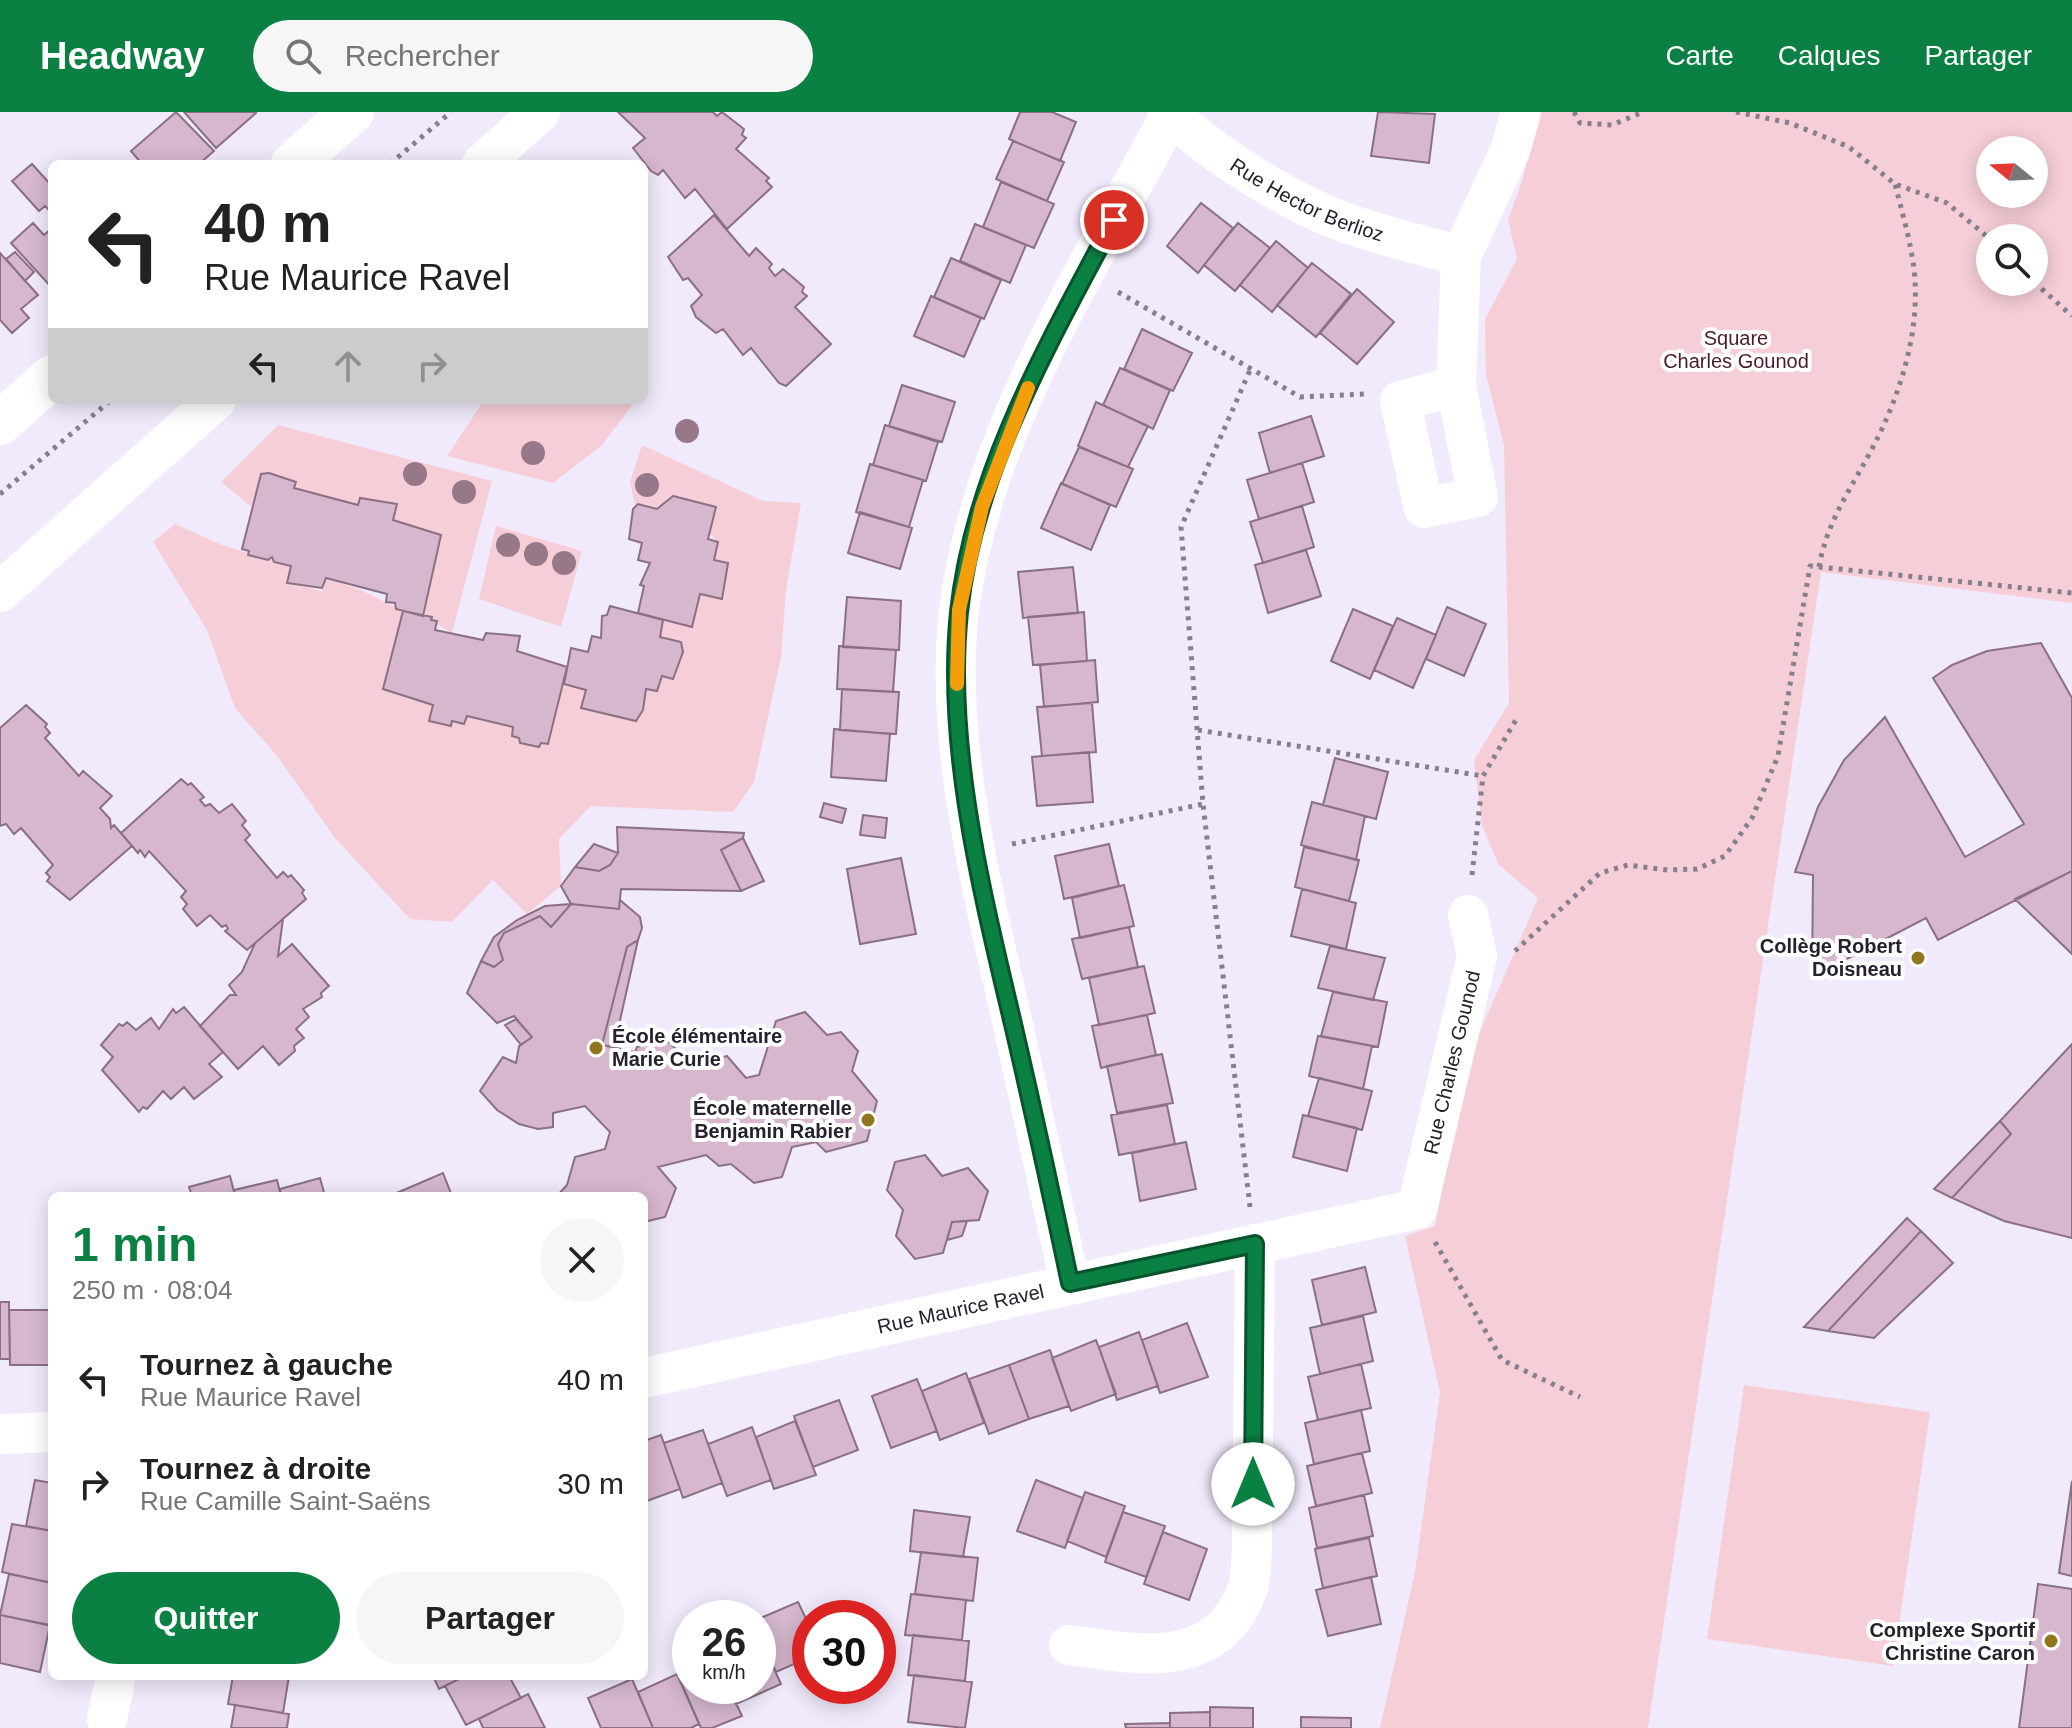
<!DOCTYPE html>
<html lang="fr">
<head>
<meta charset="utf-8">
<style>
  body { margin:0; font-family:Arial,sans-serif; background:#f6f6f6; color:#222; height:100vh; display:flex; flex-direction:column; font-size:30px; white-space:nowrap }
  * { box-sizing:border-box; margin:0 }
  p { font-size:26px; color:#767676 }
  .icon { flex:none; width:44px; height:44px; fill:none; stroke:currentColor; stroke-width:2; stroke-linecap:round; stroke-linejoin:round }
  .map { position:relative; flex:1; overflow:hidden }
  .panel { position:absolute; left:48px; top:1080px; width:600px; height:488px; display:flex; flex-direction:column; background:#fff; border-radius:12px; box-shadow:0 4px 20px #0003 }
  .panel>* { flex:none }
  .hud { position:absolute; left:48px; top:48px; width:600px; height:244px; border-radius:12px; box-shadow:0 4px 20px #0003; background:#fff; color:#222; overflow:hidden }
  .needle { width:52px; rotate:288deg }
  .controls { position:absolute; left:1976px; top:24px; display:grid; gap:16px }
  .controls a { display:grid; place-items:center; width:72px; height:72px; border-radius:50%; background:#fff; box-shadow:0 4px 20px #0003; font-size:40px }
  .speed { position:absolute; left:672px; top:1488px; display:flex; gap:16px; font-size:40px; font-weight:700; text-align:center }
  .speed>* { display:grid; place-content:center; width:104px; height:104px; border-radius:50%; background:#fff; box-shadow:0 4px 20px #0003; line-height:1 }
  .speed small { font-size:20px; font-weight:400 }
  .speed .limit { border:12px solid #d22; background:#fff; color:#111 }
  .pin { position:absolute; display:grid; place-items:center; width:68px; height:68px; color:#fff; margin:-34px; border:4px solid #fff; border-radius:50%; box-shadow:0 2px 8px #0007 }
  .me { position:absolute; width:88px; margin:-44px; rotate:0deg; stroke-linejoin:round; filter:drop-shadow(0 0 6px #0008) }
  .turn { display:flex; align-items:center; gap:28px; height:168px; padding:0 24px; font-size:36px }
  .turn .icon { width:104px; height:104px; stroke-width:2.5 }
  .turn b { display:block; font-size:56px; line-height:68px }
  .lanes { display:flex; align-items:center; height:76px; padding:0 24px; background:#0003; justify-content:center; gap:40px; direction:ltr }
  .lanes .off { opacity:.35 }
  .round { display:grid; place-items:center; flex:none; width:84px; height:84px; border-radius:42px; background:#f6f6f6 }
  .head { display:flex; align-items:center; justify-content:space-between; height:136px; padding:0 24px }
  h1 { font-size:48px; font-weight:700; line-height:60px; color:#0b8043 }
  .button { display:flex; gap:16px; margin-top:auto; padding:16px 24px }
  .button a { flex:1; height:92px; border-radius:48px; background:#0b8043; color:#fff; font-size:32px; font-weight:700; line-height:92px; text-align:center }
  .button a+a { background:#f6f6f6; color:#222 }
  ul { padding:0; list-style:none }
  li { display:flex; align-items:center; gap:24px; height:104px; padding:0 24px }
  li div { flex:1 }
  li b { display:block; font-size:30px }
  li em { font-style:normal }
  header { display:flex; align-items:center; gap:48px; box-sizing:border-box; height:112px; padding:0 40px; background:#0b8043; color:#fff }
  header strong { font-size:38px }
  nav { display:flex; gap:44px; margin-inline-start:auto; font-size:28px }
  .search { width:560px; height:72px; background:#f6f6f6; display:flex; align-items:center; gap:20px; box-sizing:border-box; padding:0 28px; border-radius:44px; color:#767676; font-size:30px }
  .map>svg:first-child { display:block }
  .green { fill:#f6ced7; fill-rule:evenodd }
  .building { fill:#d6b7ce; stroke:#897083; stroke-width:2 }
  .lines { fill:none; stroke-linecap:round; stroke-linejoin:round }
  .path { stroke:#86808e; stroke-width:5; stroke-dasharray:4 6; stroke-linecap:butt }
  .minor { stroke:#fff; stroke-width:40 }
  .secondary { stroke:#fff; stroke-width:44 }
  .tree { fill:#967888 }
  .route-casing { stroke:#07532c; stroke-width:20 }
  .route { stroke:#0b8043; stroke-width:14 }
  .slow { stroke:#f59e0b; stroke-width:14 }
  .poi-dot { fill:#92761d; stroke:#fff; stroke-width:3 }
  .labels { text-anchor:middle; stroke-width:8; stroke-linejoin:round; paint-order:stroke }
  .street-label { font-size:20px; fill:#26212c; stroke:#fff }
  .park-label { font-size:20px; fill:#4c1a2a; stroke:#fff }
  .poi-label { font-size:20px; font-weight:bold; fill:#26212c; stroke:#fff; text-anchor:end }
</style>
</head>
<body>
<header>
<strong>Headway</strong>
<div class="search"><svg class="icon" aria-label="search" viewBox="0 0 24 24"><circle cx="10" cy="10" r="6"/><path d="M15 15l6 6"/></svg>Rechercher</div>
<nav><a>Carte</a><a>Calques</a><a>Partager</a></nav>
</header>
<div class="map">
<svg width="2072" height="1616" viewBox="0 0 2072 1616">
  <rect width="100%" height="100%" fill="#f1eafc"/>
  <path class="green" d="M1535 0H2072V491L1821 460 1648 1616H1380L1415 1460 1440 1281 1405 1124 1435 1114 1466 952 1538 786 1499 753 1482 714 1474 648 1509 591 1504 333 1486 263 1485 207 1517 147 1508 108 1524 63ZM1990 38H2034V82H1990ZM1990 126H2034V170H1990Z
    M484 288H636L602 333 553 371 447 344Z
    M278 313 492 369 452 521 423 504 441 423 393 408 396 392 360 387 358 393 294 376 296 370 269 361 261 362 253 396 221 370Z
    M642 333 763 389 801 391 786 478 781 545 754 670 733 700 591 694 559 727 561 774 527 802 493 768 452 810 410 807 335 726 277 644 235 596 207 518 153 430 175 412 222 433 291 454 288 471 322 479 325 466 361 478 403 499 383 577 433 593 430 609 463 612 467 604 513 615 520 631H540L564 572 586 578 582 596 636 609 646 577 657 579 662 564 673 566 683 541 681 530 660 525 663 508 691 515 700 482 723 487 728 451 714 448 718 430 709 421 716 396 673 384 657 397 638 392 636 398 630 370Z
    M496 414 582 439 561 515 479 487Z
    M1744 1273 1930 1300 1893 1554 1707 1527Z"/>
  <path class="building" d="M176 0 214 39 199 52H142L131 39Z
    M184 0H255L256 1 216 36Z
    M618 0H713L717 4 722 0 744 17 742 23 746 26 736 37 769 66 766 69 772 75 727 117 695 77 685 86 663 58 658 63 651 59 633 36 645 26Z
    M1020 0H1052L1076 10 1060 49 1009 27Z
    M1378 0 1435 2 1429 51 1371 44Z
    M1013 29 1064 50 1047 89 996 67Z
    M32 52 52 74V101L45 94 39 99 12 69Z
    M1001 70 1054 92 1034 136 983 115Z
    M1201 91 1233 116 1198 161 1167 134Z
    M714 103 749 144 756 136 772 152 769 156 775 164 783 157 804 175 802 180 807 184 795 195 831 232 786 274 779 271 751 236 743 243 723 217 716 221 696 205 691 194 702 183 688 166 683 168 668 145Z
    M33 111 44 123 52 116V176L11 131Z
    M1238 111 1270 136 1235 179 1204 153Z
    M975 112 1026 133 1010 171 960 149Z
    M1276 129 1308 156 1272 200 1240 173Z
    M15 140 34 160 25 169 6 147Z
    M0 141 38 183 21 197 29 206 12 221 0 208Z
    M951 146 1001 168 984 207 934 185Z
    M1312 151 1351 182 1316 225 1277 193Z
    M1357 177 1394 210 1357 252 1320 221Z
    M931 184 981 206 964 245 914 224Z
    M1142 217 1192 241 1173 279 1124 257Z
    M1120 256 1170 278 1153 317 1103 293Z
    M902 273 955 290 942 330 889 314Z
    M1096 290 1148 314 1128 355 1078 334Z
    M1311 304 1324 344 1270 361 1259 321Z
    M885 313 938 330 926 369 873 353Z
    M1079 335 1133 357 1116 395 1062 372Z
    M1302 351 1314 390 1259 407 1247 368Z
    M870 352 923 368 909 415 856 400Z
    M269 361 296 370 294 376 358 393 360 386 397 392 393 408 441 423 423 504 396 497 395 491 386 490 387 482 326 466 322 476 287 471 291 454 274 450 272 445 268 448 248 443 249 439 242 437 261 362Z
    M1061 371 1110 393 1091 438 1041 416Z
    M673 384 716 395 708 427 718 430 714 448 728 451 722 487 700 482 692 515 638 501 644 474 640 473 650 451 638 448 642 431 629 427 633 397 638 392 657 397Z
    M1302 394 1314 435 1263 451 1250 410Z
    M860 400 912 416 900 457 848 441Z
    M1306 438 1321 484 1268 501 1255 453Z
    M1073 455 1078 501 1023 506 1018 460Z
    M847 485 901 489 899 538 843 535Z
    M610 494 663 508 660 525 681 530 683 540 673 567 662 564 657 579 646 577 643 598 636 609 581 596 586 578 564 572 571 536 588 540 592 524 601 526 602 504 607 503Z
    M1447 495 1486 512 1464 564 1426 547Z
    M1353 497 1393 514 1370 567 1331 549Z
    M403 499 432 505 431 508 437 509 435 518 483 528 486 521 520 524 517 539 567 555 548 632 541 631 539 635 520 631 519 626 512 624 513 615 467 604 464 612 452 609 451 614 429 609 433 593 383 577Z
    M1084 500 1087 549 1033 553 1028 505Z
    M1397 506 1436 523 1413 576 1374 558Z
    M2041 531 2072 586V759L1938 828 1926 806 1812 865 1813 763 1795 760 1818 695 1844 648 1885 605 1965 745 2024 712 1933 566 1952 553 1987 539Z
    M839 534 896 538 893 580 837 577Z
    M1095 548 1098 590 1044 595 1040 553Z
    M842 577 899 580 896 622 840 618Z
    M1092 591 1096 640 1042 644 1037 595Z
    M26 593 47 612 45 615 50 621 45 626 79 664 83 659 112 684 100 696 110 707 111 716 114 713 132 734 70 788 47 769 50 765 46 761 53 753 21 716 14 722 6 712 0 714V616Z
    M834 617 890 622 886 669 831 665Z
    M1089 640 1093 690 1037 694 1032 645Z
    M1335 646 1388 660 1376 707 1323 693Z
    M181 667 188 673 191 671 204 685 200 688 205 694 210 692 219 701 232 692 246 709 242 713 250 723 245 728 277 766 283 760 288 765 291 763 304 778 302 781 306 787 247 838 225 819 228 817 226 813 222 815 210 803 197 814 183 797 187 792 181 785 186 779 149 739 145 745 140 738 138 741 121 721Z
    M1312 690 1365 704 1356 748 1301 733Z
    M824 691 846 697 842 711 820 705Z
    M863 703 887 706 885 726 860 723Z
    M617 715 744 721 743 726 721 738 741 779 621 777 619 797 571 792 561 774 575 755 599 759 610 753 618 741Z
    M743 726 764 769 741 779 721 738Z
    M594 732 618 741 610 753 599 759 575 755Z
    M1109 732 1119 774 1064 787 1055 744Z
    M1304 735 1359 748 1349 789 1295 775Z
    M901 746 916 822 860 832 847 757Z
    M2072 759V842L2015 787Z
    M1124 773 1134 814 1080 826 1072 786Z
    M1302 777 1356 791 1346 837 1291 824Z
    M620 788 640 805 642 816 638 828 627 835 602 933 635 940 637 935 665 927 695 954 727 944 746 966 759 963 776 909 805 900 827 923 841 920 858 939 852 959 877 989 867 1029 826 1040 816 1030 792 1035 782 1065 754 1071 731 1052 719 1054 706 1043 658 1055 676 1076 665 1105 644 1110V1084H557L567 1073 575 1045 605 1037 610 1020 585 994 553 1001V1015L538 1017 519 1012 497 998 480 979 503 945 516 951 519 934 532 925 514 904 497 911 467 881 481 849 494 855 503 848 498 832 504 821 540 804 551 815 571 792 619 797Z
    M571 792 551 815 540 804 504 821 498 832 503 848 494 855 481 849 494 825 517 808 545 794Z
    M283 807 278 844 292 832 329 874 321 881 322 885 303 897 309 905 296 917 304 926 294 934 295 939 279 953 263 934 238 957 200 914 230 883H236L229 873 242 860 255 831Z
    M1129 815 1138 855 1082 867 1072 827Z
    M638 828 614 935 602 933 627 835Z
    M1330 834 1385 846 1373 888 1318 876Z
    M1144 854 1155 901 1099 913 1089 866Z
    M1333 880 1387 890 1378 935 1321 924Z
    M184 895 223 940 209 952 222 965 194 987 184 975 171 987 163 979 147 997 143 995 139 1000 102 958 113 945 101 933 119 912 123 914 127 910 136 918 151 906 159 917 173 897 176 901Z
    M1147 903 1156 943 1101 956 1092 914Z
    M516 907 532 925 521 933 505 913Z
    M1318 924 1372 934 1363 977 1309 964Z
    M2072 932V1126L2004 1109 1952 1086 2011 1022 2000 1009Z
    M1162 942 1173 991 1117 1001 1107 954Z
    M1319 966 1372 979 1362 1018 1308 1004Z
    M1167 993 1175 1032 1119 1043 1111 1003Z
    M1303 1003 1357 1016 1347 1059 1293 1045Z
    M2000 1009 2011 1022 1952 1086 1934 1077Z
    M1186 1030 1196 1077 1140 1089 1132 1041Z
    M925 1043 942 1064 968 1056 988 1079 979 1108 952 1110 943 1141 915 1147 896 1124 903 1098 887 1078 895 1050Z
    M443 1061 452 1084H392V1083Z
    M230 1064 235 1084H192L189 1075Z
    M320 1066 325 1084H281L280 1077Z
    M277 1068 281 1084H235L234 1078Z
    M1907 1106 1921 1119 1828 1219 1804 1215Z
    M967 1109 962 1124 947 1128 952 1110Z
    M1921 1119 1953 1151 1874 1226 1828 1219Z
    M1365 1155 1376 1200 1322 1213 1312 1168Z
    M0 1190H9L10 1247H0Z
    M9 1198H52V1253H10Z
    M1363 1204 1373 1249 1320 1262 1310 1216Z
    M1187 1211 1208 1265 1160 1281 1142 1228Z
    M1139 1220 1158 1274 1117 1288 1099 1235Z
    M1096 1228 1116 1282 1071 1299 1052 1246Z
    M1050 1238 1069 1294 1029 1307 1009 1253Z
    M1361 1252 1371 1296 1318 1308 1308 1265Z
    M1009 1253 1029 1307 989 1322 969 1267Z
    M966 1261 984 1311 940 1328 922 1279Z
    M917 1267 937 1319 891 1336 872 1284Z
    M839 1288 858 1338 813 1355 794 1304Z
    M1361 1298 1370 1339 1314 1352 1305 1311Z
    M795 1309 816 1363 774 1377 756 1325Z
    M752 1315 771 1368 727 1384 708 1332Z
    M703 1318 722 1371 683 1386 664 1331Z
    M661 1323 680 1377 644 1390V1329Z
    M1362 1341 1372 1381 1316 1394 1307 1354Z
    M35 1368 52 1371V1419L26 1414Z
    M1036 1368 1083 1386 1065 1436 1017 1419Z
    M2072 1369V1464L2059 1461Z
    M1085 1380 1125 1394 1106 1445 1067 1429Z
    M1364 1383 1373 1424 1317 1436 1309 1396Z
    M914 1398 970 1405 963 1445 910 1439Z
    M1123 1400 1165 1414 1146 1465 1105 1450Z
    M12 1412 52 1419V1471L2 1460Z
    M1163 1420 1207 1437 1189 1488 1144 1472Z
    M1369 1426 1377 1464 1323 1476 1315 1437Z
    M921 1440 978 1446 973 1489 915 1482Z
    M9 1462 52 1471V1514L0 1503Z
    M1371 1465 1381 1512 1328 1524 1316 1478Z
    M2038 1472 2072 1477V1616H2019Z
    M911 1482 966 1488 962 1528 905 1523Z
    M798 1490 810 1515V1545L776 1560 758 1522V1507Z
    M0 1503 50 1513 40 1560 0 1551Z
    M758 1522 781 1572 736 1592 728 1574H758Z
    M913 1523 969 1529 965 1569 908 1563Z
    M677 1562 699 1612 691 1616H653L638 1580Z
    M914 1563 972 1570 965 1616 908 1610Z
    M233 1564H289L283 1601 228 1592Z
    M433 1564H465L439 1577Z
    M465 1564H509L521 1586 466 1613 445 1574Z
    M690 1564V1574H728L742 1604 712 1616H701L680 1568Z
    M632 1567 653 1616H601L588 1586Z
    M528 1582 545 1616H483L479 1607Z
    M235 1593 289 1602 287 1616H231Z
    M1210 1595 1253 1596V1616H1210Z
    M1210 1600V1616H1170V1601Z
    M1301 1605 1351 1606V1616H1301Z
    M1170 1611V1616H1126L1125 1612Z"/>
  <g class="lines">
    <path class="path" d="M1574 0 1580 11 1612 13 1643 0
      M1736 0 1790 11 1849 35 1895 72 1947 91 1990 127
      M390 52 451 0
      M2034 170 2072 204
      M1118 180 1300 285 1364 282
      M0 382 111 288
      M1819 455C1827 408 1853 374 1874 333 1903 277 1924 207 1912 144 1908 120 1901 96 1895 72
      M1198 618 1483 664
      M1012 732 1203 692
      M1472 763 1483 664 1517 606
      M1515 839 1600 761 1628 753 1668 758 1697 757 1725 744 1752 706 1778 644 1810 454 2072 481
      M1250 1095 1203 692 1181 415 1251 256
      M1435 1130 1502 1248 1580 1285"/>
    <g class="minor">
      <path id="s1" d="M1168 0C1213 43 1296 95 1355 114 1390 126 1426 134 1461 144"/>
      <path d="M482 52 540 0"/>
      <path d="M1456 274 1400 289 1424 396 1478 385 1456 274 1461 144 1510 39 1521 0"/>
      <path d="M0 480 216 288"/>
      <path d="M1070 1171C1050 1079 1030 987 1009 895 981 773 944 624 959 499 981 320 1088 158 1171 2"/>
      <path id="s2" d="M644 1266 1417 1097 1477 844 1468 803"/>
      <path d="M0 1322 52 1320"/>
      <path d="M1069 1533C1136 1542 1214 1560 1246 1481 1252 1467 1251 1447 1252 1432L1255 1132"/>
      <path d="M107 1607 116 1564"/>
    </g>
    <path class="secondary" d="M293 52 352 0
      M0 311 52 265"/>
  </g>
  <g class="tree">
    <circle cx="687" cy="319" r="12"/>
    <circle cx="533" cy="341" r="12"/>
    <circle cx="415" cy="362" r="12"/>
    <circle cx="647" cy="373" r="12"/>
    <circle cx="464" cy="380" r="12"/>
    <circle cx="508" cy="433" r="12"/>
    <circle cx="536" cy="442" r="12"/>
    <circle cx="564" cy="451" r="12"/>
  </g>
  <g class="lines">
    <defs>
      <path id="route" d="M1114 108C1049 231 974 359 959 500 945 634 982 781 1013 912 1033 998 1052 1085 1070 1171L1255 1132 1253 1372"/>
    </defs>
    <use href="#route" class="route-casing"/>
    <use href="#route" class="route"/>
    <path class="slow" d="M957 572 959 498 982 395 1028 276"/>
  </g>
  <g class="poi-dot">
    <circle cx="1918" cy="846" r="8"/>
    <circle cx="596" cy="936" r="8"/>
    <circle cx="868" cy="1008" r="8"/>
    <circle cx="2051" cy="1529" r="8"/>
  </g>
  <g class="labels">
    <g class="street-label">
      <text dy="7" stroke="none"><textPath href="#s1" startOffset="166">Rue Hector Berlioz</textPath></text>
      <text dy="7" stroke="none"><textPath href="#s2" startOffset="942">Rue Charles Gounod</textPath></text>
      <text dy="7" stroke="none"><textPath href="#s2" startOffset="324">Rue Maurice Ravel</textPath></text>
    </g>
    <g class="park-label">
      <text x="1736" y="233">Square<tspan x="1736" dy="23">Charles Gounod</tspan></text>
    </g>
    <g class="poi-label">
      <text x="1902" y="841">Collège Robert<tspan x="1902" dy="23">Doisneau</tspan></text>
      <text x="612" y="931" text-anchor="start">École élémentaire<tspan x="612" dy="23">Marie Curie</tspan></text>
      <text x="852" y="1003">École maternelle<tspan x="852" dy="23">Benjamin Rabier</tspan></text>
      <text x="2035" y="1525">Complexe Sportif<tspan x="2035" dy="23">Christine Caron</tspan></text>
    </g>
  </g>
</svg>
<div class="controls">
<a><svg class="needle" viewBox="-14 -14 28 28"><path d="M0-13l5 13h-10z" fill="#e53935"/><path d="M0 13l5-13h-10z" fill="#767676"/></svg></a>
<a><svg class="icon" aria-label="search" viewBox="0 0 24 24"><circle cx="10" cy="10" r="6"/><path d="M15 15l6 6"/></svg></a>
</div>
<div class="speed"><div>26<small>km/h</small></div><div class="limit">30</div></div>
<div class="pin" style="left:1114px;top:108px;background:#d93025"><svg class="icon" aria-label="arrive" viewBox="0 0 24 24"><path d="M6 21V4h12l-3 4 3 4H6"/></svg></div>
<svg class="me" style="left:1253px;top:1372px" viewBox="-20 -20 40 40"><circle r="19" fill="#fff"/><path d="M0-13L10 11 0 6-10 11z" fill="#0b8043"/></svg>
<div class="hud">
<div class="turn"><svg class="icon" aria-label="left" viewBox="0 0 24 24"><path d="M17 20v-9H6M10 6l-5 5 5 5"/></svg><div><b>40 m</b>Rue Maurice Ravel</div></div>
<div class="lanes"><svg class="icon" aria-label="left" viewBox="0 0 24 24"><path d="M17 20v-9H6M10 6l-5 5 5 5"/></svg><svg class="icon off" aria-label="ahead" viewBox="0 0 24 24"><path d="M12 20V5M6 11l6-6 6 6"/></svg><svg class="icon off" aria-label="right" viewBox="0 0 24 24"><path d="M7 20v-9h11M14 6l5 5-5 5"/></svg></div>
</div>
<section class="panel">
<div class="head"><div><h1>1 min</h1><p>250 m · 08:04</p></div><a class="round"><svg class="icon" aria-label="close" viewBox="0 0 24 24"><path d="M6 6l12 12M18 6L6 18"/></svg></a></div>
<ul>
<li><svg class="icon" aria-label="left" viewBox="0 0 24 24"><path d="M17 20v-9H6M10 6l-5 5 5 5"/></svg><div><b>Tournez à gauche</b><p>Rue Maurice Ravel</p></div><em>40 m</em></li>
<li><svg class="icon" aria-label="right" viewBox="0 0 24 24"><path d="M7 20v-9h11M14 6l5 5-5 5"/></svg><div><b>Tournez à droite</b><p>Rue Camille Saint-Saëns</p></div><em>30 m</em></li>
</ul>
<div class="button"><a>Quitter</a><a>Partager</a></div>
</section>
</div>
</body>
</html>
